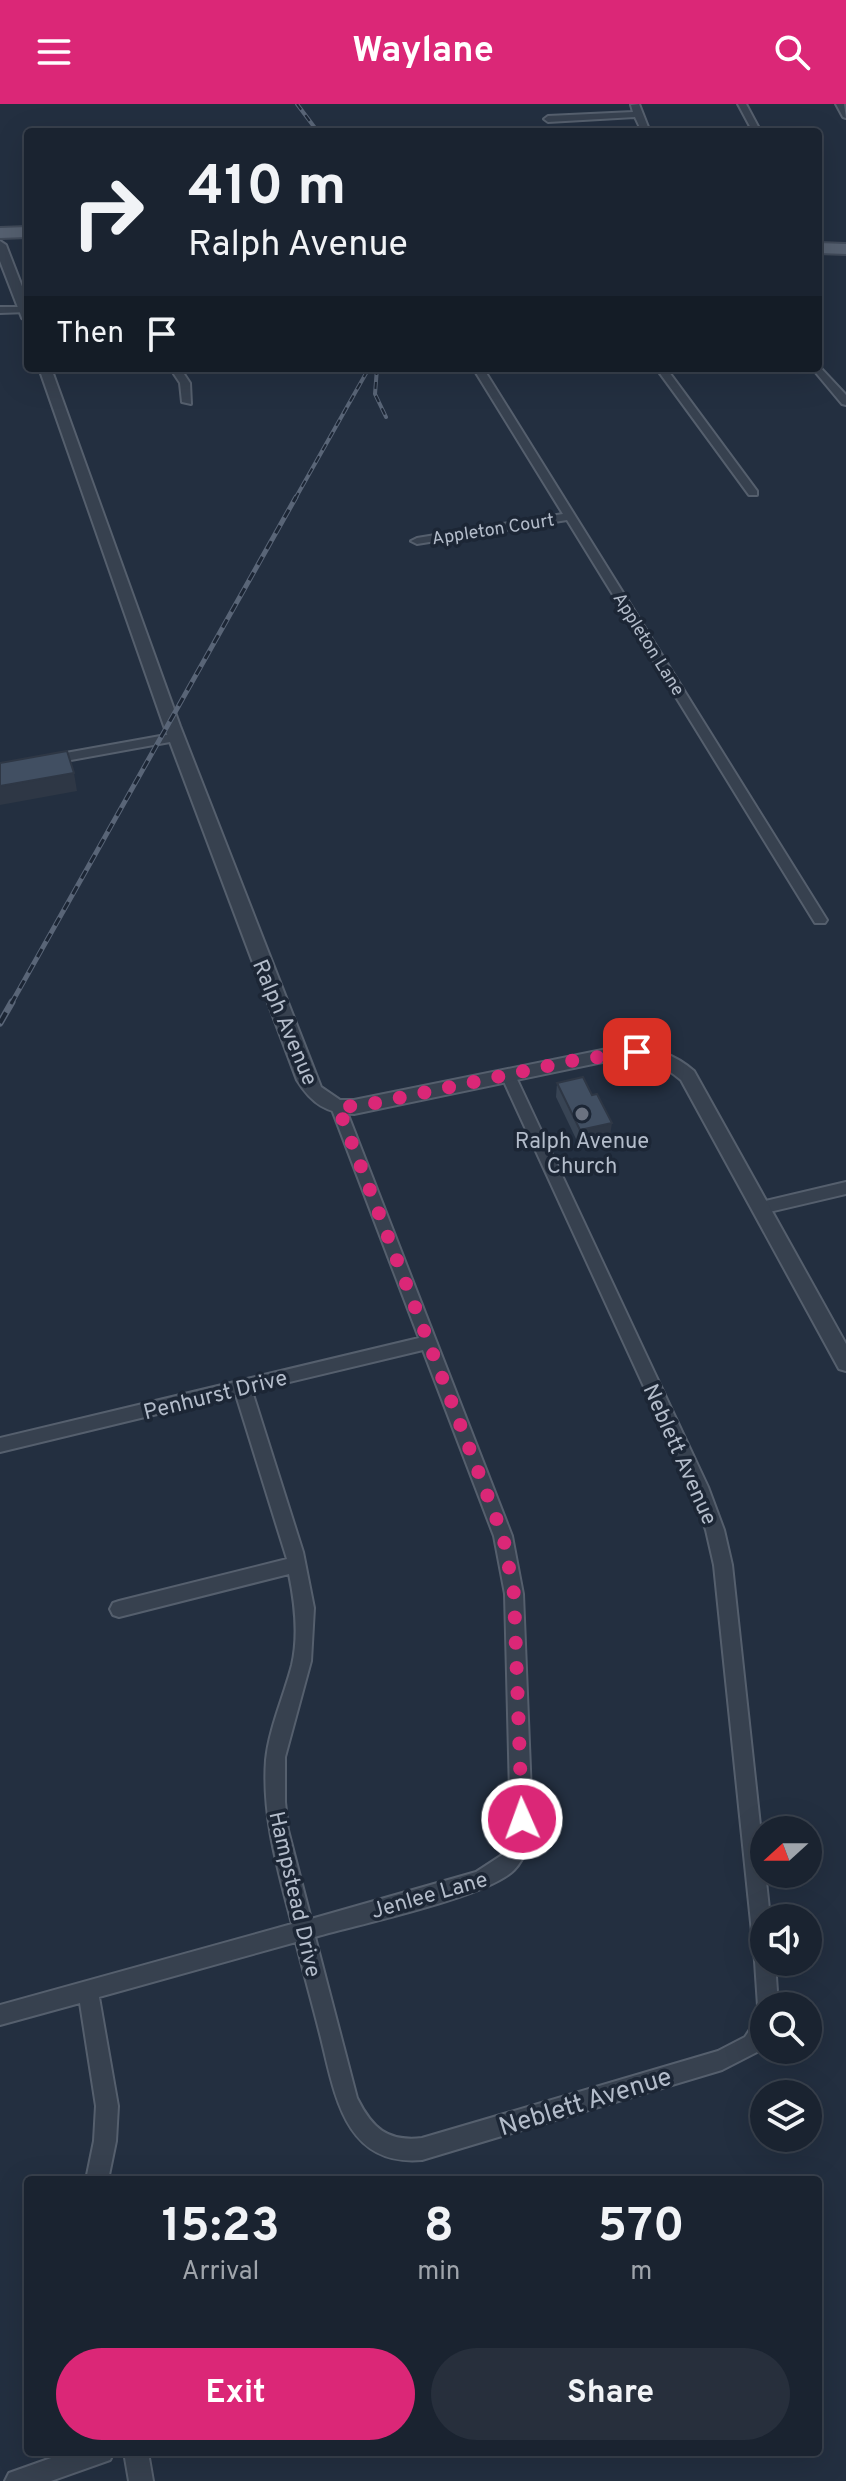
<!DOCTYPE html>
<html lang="en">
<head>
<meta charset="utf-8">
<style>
  body { margin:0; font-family:Overpass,sans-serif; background:#272f3c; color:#f1f3f6; height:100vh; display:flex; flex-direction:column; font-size:30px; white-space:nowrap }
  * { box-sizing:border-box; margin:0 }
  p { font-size:26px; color:#9fa4ab }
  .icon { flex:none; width:44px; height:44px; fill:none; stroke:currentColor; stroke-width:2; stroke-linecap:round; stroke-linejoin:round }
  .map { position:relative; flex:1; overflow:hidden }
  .sheet { position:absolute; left:24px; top:2072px; width:798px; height:280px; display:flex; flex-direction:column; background:#1a2330; border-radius:8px; box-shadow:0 8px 32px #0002,0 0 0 2px #38404c }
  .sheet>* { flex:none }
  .guide { position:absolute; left:24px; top:24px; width:798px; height:244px; border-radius:8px; box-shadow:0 8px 32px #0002,0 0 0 2px #38404c; background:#1a2330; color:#f1f3f6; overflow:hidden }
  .needle { width:52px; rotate:249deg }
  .controls { position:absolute; left:750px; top:1712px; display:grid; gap:16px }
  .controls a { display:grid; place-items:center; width:72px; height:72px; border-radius:50%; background:#1a2330; box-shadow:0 8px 32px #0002,0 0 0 2px #38404c; font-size:40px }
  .pin { position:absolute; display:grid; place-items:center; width:68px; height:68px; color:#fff; margin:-34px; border-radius:16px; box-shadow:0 4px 12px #0006 }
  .me { position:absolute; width:88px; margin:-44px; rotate:358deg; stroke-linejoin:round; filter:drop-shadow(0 0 6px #0008) }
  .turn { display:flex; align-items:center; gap:28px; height:168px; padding:0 32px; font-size:36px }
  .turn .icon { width:104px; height:104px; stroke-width:2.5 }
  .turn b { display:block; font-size:56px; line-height:68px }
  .then { display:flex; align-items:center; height:76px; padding:0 32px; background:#0003; gap:16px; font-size:30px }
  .eta { display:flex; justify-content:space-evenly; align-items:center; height:136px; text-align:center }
  .eta b { font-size:48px; font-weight:700; line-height:56px }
  .cta { display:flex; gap:16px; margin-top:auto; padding:16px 32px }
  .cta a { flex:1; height:92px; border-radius:48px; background:#db2777; color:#fff; font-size:32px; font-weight:700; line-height:92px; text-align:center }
  .cta a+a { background:#272f3c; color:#f1f3f6 }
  header { display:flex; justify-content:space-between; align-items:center; height:104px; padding:0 32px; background:#db2777; color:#fff; font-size:36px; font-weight:700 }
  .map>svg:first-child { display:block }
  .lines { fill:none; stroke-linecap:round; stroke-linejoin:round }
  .minor-casing { stroke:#555f6d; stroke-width:4 }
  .tertiary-casing { stroke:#555f6d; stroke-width:4 }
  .primary-casing { stroke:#404a59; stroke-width:4 }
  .minor { fill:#37414f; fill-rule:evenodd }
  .tertiary { fill:#37414f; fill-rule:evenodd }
  .primary { fill:#556070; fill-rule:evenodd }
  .rail-far2-casing { stroke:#596577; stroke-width:4 }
  .rail-far1-casing { stroke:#596577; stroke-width:5 }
  .rail-casing { stroke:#596577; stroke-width:7 }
  .rail-far2 { stroke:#1c2635; stroke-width:2; stroke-dasharray:7; stroke-linecap:butt }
  .rail-far1 { stroke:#1c2635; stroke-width:3; stroke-dasharray:9; stroke-linecap:butt }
  .rail { stroke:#1c2635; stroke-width:4; stroke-dasharray:12; stroke-linecap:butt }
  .wall { fill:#384454 }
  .shaded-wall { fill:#2e3745 }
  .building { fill:#414f62; stroke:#2e3745; stroke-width:2 }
  .route { stroke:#db2777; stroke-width:14; stroke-dasharray:0 25.2 }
  .worship-dot { fill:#6b7280; stroke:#1c2635; stroke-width:3 }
  .labels { text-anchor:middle; stroke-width:7; stroke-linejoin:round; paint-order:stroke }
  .far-street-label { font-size:18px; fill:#b3bcca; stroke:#1c2635 }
  .street-label { font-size:22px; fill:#b3bcca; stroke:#1c2635 }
  .poi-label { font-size:22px; fill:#b3bcca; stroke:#1c2635 }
  .near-street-label { font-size:26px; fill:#b3bcca; stroke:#1c2635 }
</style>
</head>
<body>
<header><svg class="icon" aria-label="menu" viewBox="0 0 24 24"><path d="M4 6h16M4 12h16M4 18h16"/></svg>Waylane<svg class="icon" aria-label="search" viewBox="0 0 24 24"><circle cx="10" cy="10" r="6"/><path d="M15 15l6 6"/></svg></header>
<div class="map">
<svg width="846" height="2377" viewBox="0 0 846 2377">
  <rect width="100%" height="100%" fill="#232f40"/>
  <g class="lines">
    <defs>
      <path id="minor" d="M639 0 650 28H642L635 13 548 18 544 15 548 12 633 8 631 1Z
        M738 0H746L761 28H753Z
        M836 0H844L846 14 843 13Z
        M0 203H25L28 204V208L0 209Z
        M818 261 846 291V301L842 300 812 264H818Z
        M170 264H180L190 279 191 300 182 298 180 279Z
        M473 264H483L827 816 825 819H815L567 416 417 440 411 437 417 434 563 410Z
        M656 264H666L757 387V391H749Z
        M177 629 181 630V636L49 660 43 656 49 652Z
        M508 966 515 971 708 1383 724 1426 732 1461 770 1814H764V1858H775L778 1902H764V1910L758 1902 755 1857 714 1461 706 1426 690 1383 501 971Z
        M338 998 345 1003 512 1432 523 1490 532 1715C530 1733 527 1753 514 1766 488 1793 356 1821 315 1833L357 1994C372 2024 387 2038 422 2034L718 1947 745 1933 757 1915 764 1912V1940L759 1947 722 1966 422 2056C345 2063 335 1991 321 1934 313 1902 304 1870 296 1838L99 1893 118 2002 116 2037 108 2076H86L94 2037 96 2002 80 1899 0 1921V1901L292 1820C278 1765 262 1713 266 1656 269 1625 284 1592 292 1561 299 1531 295 1499 289 1470L119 1513 113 1511 110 1505 113 1499 119 1497 287 1455 236 1291 0 1348V1334L419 1234 331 1003ZM423 1246 494 1432 505 1490 511 1729 508 1741 502 1751 476 1768 311 1815 288 1726 285 1698V1653L311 1557 314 1504 303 1448 252 1287Z
        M846 1078V1090L761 1110 753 1104 761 1098Z
        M68 2348H114L110 2356 51 2377H5L9 2369Z
        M124 2348H148L153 2377H129Z"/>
      <path id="tertiary" d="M0 137 6 141 28 198V218L22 214 0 157Z
        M39 264H51L180 622 321 983 340 996H354L617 943C646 941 673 948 694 967L846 1240V1267L839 1265 681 976C662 959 642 954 617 955L354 1010C327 1010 311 999 297 976L164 622Z"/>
      <path id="primary" d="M28 123V133L0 134V124Z
        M818 139 846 140V150L818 149Z"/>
    </defs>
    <use href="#minor" class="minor-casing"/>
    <use href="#tertiary" class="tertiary-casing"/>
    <use href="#primary" class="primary-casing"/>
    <use href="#minor" class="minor"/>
    <use href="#tertiary" class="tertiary"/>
    <use href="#primary" class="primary"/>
    <defs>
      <path id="rail-far2" d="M297 0 318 28
        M377 264 375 290 386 313
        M295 395 369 264"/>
      <path id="rail-far1" d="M11 900 296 393"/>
      <path id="rail" d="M0 919 12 898"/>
    </defs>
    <use href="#rail-far2" class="rail-far2-casing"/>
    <use href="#rail-far1" class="rail-far1-casing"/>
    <use href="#rail" class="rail-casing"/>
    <use href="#rail-far2" class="rail-far2"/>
    <use href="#rail-far1" class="rail-far1"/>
    <use href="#rail" class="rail"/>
  </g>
  <path class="wall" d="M557 979 610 1032 578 1039 556 993Z"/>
  <path class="shaded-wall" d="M74 669 77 687 0 701V682Z
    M612 1019 610 1032 578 1039 580 1026Z"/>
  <path class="building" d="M67 647 74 669 0 682V659Z
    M583 973 592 991 597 990 612 1019 580 1026 557 979Z"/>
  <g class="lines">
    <path class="route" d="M522 1715 514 1490 503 1432 338 1003 366 1001 576 956 637 948"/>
  </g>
  <circle class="worship-dot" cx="582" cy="1010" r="8"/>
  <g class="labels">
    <g class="far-street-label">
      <text transform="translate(493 425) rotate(-9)" y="6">Appleton Court</text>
      <text transform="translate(649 540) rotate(58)" y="6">Appleton Lane</text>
    </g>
    <g class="street-label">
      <text transform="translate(286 918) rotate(67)" y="8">Ralph Avenue</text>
      <text transform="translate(215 1290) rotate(-14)" y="8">Penhurst Drive</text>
      <text transform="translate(681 1350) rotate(66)" y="8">Neblett Avenue</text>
      <text transform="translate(296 1790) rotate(77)" y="8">Hampstead Drive</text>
      <text transform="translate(429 1790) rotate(-16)" y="8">Jenlee Lane</text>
    </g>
    <g class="poi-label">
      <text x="582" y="1044">Ralph Avenue<tspan x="582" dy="25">Church</tspan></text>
    </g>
    <g class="near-street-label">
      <text transform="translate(585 1997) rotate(-17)" y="9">Neblett Avenue</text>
    </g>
  </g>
</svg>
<div class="controls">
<a><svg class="needle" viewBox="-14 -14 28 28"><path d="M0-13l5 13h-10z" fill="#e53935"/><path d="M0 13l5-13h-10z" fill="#9fa4ab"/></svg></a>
<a><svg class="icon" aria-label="sound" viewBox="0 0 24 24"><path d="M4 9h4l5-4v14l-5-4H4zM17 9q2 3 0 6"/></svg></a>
<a><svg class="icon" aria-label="search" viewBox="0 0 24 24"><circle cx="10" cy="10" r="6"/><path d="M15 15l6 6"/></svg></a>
<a><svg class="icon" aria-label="layers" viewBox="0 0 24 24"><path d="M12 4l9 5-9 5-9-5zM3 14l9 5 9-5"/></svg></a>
</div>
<div class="pin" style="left:637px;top:948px;background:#d93025"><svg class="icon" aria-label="arrive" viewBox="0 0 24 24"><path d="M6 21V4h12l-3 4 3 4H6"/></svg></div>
<svg class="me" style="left:522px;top:1715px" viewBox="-20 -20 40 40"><circle r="17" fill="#db2777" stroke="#fff" stroke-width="3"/><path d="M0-11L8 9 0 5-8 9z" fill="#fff"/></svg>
<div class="guide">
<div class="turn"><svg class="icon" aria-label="right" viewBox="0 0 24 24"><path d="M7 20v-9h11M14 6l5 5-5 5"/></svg><div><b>410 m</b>Ralph Avenue</div></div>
<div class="then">Then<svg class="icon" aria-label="arrive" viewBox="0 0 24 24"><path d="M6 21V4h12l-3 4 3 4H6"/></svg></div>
</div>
<section class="sheet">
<div class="eta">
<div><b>15:23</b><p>Arrival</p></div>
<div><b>8</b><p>min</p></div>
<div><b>570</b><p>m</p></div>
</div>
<div class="cta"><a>Exit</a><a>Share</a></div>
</section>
</div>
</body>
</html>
